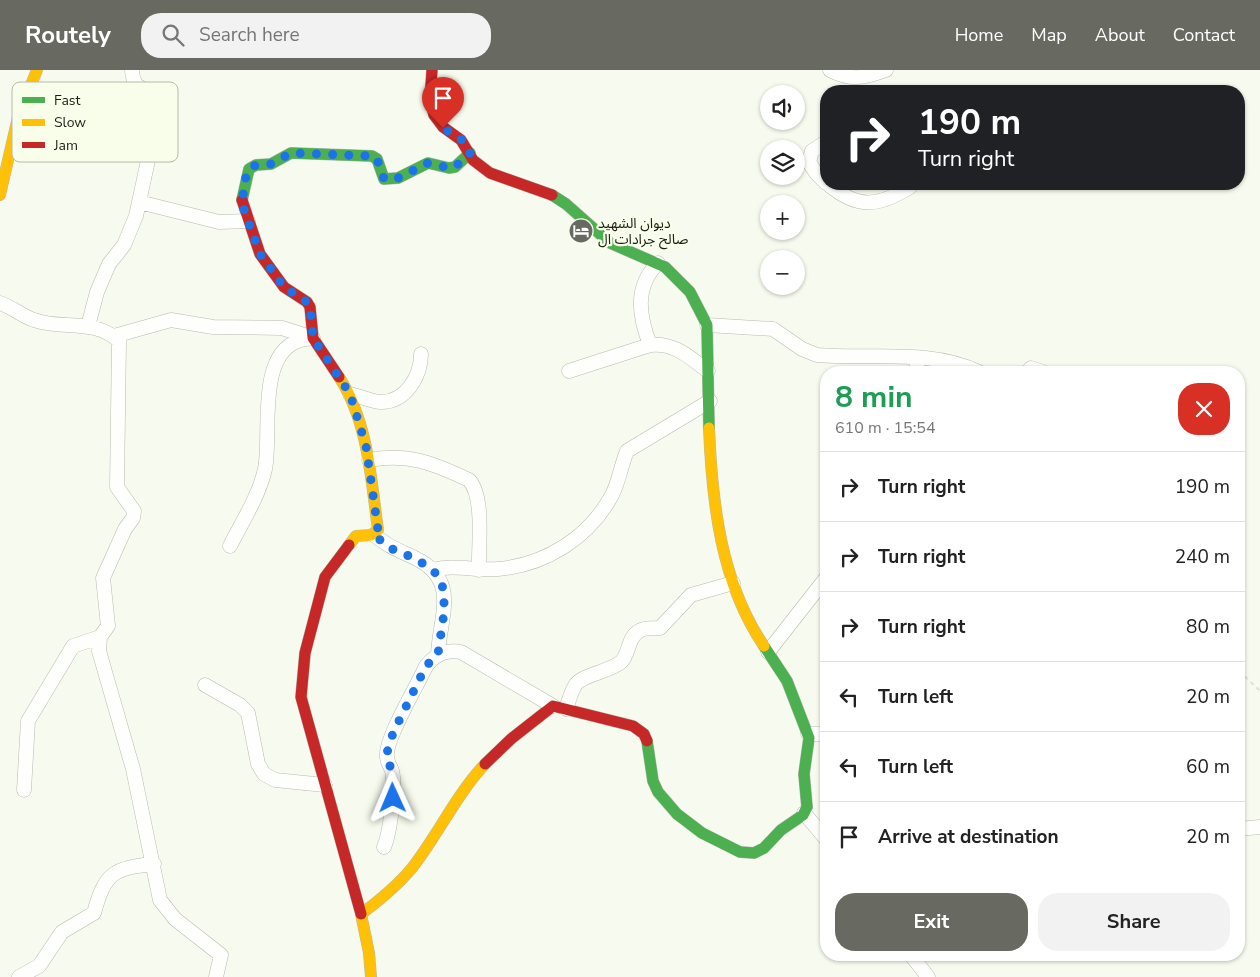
<!DOCTYPE html>
<html lang="en">
<head>
<meta charset="utf-8">
<style>
  body { margin:0; font-family:"Nunito Sans","Noto Sans Arabic",sans-serif; background:#f2f2f2; color:#222; height:100vh; display:flex; flex-direction:column; font-size:19px; white-space:nowrap }
  * { box-sizing:border-box; margin:0 }
  p { font-size:16px; color:#767676 }
  .icon { flex:none; width:28px; height:28px; fill:none; stroke:currentColor; stroke-width:2; stroke-linecap:round; stroke-linejoin:round }
  .map { position:relative; flex:1; overflow:hidden }
  .sheet { position:absolute; left:820px; top:296px; width:425px; height:595px; display:flex; flex-direction:column; background:#fff; border-radius:20px; box-shadow:0 1px 4px #0004 }
  .sheet>* { flex:none }
  .guide { position:absolute; left:820px; top:15px; width:425px; height:105px; border-radius:20px; box-shadow:0 1px 4px #0004; background:#202124; color:#fff; overflow:hidden }
  .controls { position:absolute; left:760px; top:15px; display:grid; gap:10px }
  .controls a { display:grid; place-items:center; width:45px; height:45px; border-radius:50%; background:#fff; box-shadow:0 1px 4px #0004; font-size:25px }
  .pin { position:absolute; display:grid; place-items:center; width:42px; height:42px; color:#fff; margin:-51px -21px; border-radius:50% 50% 50% 0; rotate:-45deg; box-shadow:0 0 5px #0007 }
  .pin .icon { rotate:45deg }
  .me { position:absolute; width:55px; margin:-28px; rotate:359deg; stroke-linejoin:round; filter:drop-shadow(0 0 4px #0008) }
  .turn { display:flex; align-items:center; gap:18px; height:105px; padding:0 15px; font-size:22px }
  .turn .icon { width:65px; height:65px; stroke-width:2.5 }
  .turn b { display:block; font-size:35px; line-height:42px }
  .round { display:grid; place-items:center; flex:none; width:52px; height:52px; border-radius:20px; background:#f2f2f2 }
  .head { display:flex; align-items:center; justify-content:space-between; height:85px; padding:0 15px }
  h1 { font-size:30px; font-weight:700; line-height:38px; color:#1e9e55 }
  .button { display:flex; gap:10px; margin-top:auto; padding:10px 15px }
  .button a { flex:1; height:58px; border-radius:20px; background:#686a62; color:#fff; font-size:20px; font-weight:700; line-height:58px; text-align:center }
  .button a+a { background:#f2f2f2; color:#222 }
  ul { padding:0; list-style:none }
  li { display:flex; align-items:center; gap:15px; height:70px; padding:0 15px; border-top:1px solid #e0e0e0 }
  li div { flex:1 }
  li b { display:block; font-size:19px }
  li em { font-style:normal }
  header { display:flex; align-items:center; gap:30px; box-sizing:border-box; height:70px; padding:0 25px; background:#686a62; color:#fff }
  header strong { font-size:24px }
  nav { display:flex; gap:28px; margin-inline-start:auto; font-size:18px }
  .search { width:350px; height:45px; background:#f2f2f2; display:flex; align-items:center; gap:12px; box-sizing:border-box; padding:0 18px; border-radius:20px; color:#767676; font-size:19px }
  .map>svg:first-child { display:block }
  .lines { fill:none; stroke-linecap:round; stroke-linejoin:round }
  .street-casing { stroke:#b8bab1; stroke-width:15 }
  .fast-casing { stroke:#b8bab1; stroke-width:12 }
  .slow-casing { stroke:#b8bab1; stroke-width:12 }
  .jam-casing { stroke:#b8bab1; stroke-width:12 }
  .path { stroke:#e0e1de; stroke-width:2; stroke-dasharray:4 4; stroke-linecap:butt }
  .street { stroke:#fefefc; stroke-width:14 }
  .fast { stroke:#4caf50; stroke-width:11 }
  .slow { stroke:#ffc107; stroke-width:11 }
  .jam { stroke:#c62828; stroke-width:11 }
  .route { stroke:#1a73e8; stroke-width:9; stroke-dasharray:0 16.2 }
  .labels { text-anchor:middle; stroke-width:4.5; stroke-linejoin:round; paint-order:stroke }
  .poi-label { font-size:14px; fill:#1b1d16; stroke:#f9feea; text-anchor:start }
  .key { fill:#f9feea; stroke:#b6baaa; stroke-width:1 }
  .key-label { font-size:14px; fill:#1b1d16 }
</style>
</head>
<body>
<header>
<strong>Routely</strong>
<div class="search"><svg class="icon" aria-label="search" viewBox="0 0 24 24"><circle cx="10" cy="10" r="6"/><path d="M15 15l6 6"/></svg>Search here</div>
<nav><a>Home</a><a>Map</a><a>About</a><a>Contact</a></nav>
</header>
<div class="map">
<svg width="1260" height="907" viewBox="0 0 1260 907">
  <rect width="100%" height="100%" fill="#f7faee"/>
  <g class="lines">
    <defs>
      <path id="street" d="M830 0C851 11 864 8 886 0
        M826 72 812 81 809 92 816 103 826 113
        M828 114C857 139 878 137 910 117
        M139 132 219 152 248 151
        M0 233C12 237 22 246 34 250 61 260 94 248 119 271L117 417 134 441 133 448 125 459 103 508 108 556 100 567 99 581 133 699 160 830 175 849 221 885 216 907
        M707 255 773 259 802 279 817 285C870 290 929 278 979 302
        M88 256 97 222 109 194 124 175 136 146 161 30C151 16 133 25 132 0
        M114 266 171 250 213 257 282 258 310 267
        M650 275C639 246 634 217 658 193
        M569 301 650 275C674 272 689 287 708 301
        M916 302 918 288
        M1027 302 1031 298 1043 302
        M350 324C360 326 372 332 381 332 406 332 421 306 421 284
        M369 390C409 383 433 393 469 410 485 427 478 478 479 500
        M374 465C389 477 398 480 415 488 460 510 440 545 438 584
        M230 476C242 452 259 426 265 399 272 366 256 286 298 271 302 269 308 269 313 268
        M433 500C454 494 476 501 498 499 545 495 589 468 612 425 619 411 621 396 627 381L710 331
        M768 582 826 508
        M205 615 240 635 248 643 258 694 264 704 275 710 325 715
        M566 639C569 631 571 621 576 614 584 604 609 602 621 592 630 584 627 566 641 560 647 557 654 559 660 558L691 525 733 513
        M808 664H826
        M24 720 28 651 73 576 100 567
        M804 743 826 769
        M1239 759 1260 757
        M384 777C390 763 396 717 392 701 391 697 387 692 387 687 384 670 418 615 426 596 436 584 446 579 461 582L553 636
        M911 885 928 907
        M19 907 39 896 62 862 94 843C105 803 113 798 154 794"/>
      <path id="fast" d="M552 125 566 134 610 173 665 197 690 222 707 255 709 358
        M242 130 249 99 256 95 271 94 291 83 372 86 377 89 384 109 398 108 428 93 449 98 455 97 470 83
        M647 671 653 711 658 722 677 744 702 763 740 782 754 783 764 778 781 760 803 745 807 737 804 704 809 668 787 611 764 576"/>
      <path id="slow" d="M0 125 18 47 37 0
        M339 307C368 351 371 409 378 460L371 465 356 466 349 475
        M709 358C712 433 721 513 764 576
        M371 907 369 883 361 844C380 830 397 816 412 798 438 765 456 725 485 694"/>
      <path id="jam" d="M432 0 430 30 434 45 443 57 461 70 473 90 490 103 552 125
        M242 130 260 184 284 217 307 232 310 237 313 268 339 307
        M349 475 325 507 305 583 301 627 361 844
        M485 694 511 669 553 636 633 656 644 664 647 671"/>
    </defs>
    <use href="#street" class="street-casing"/>
    <use href="#fast" class="fast-casing"/>
    <use href="#slow" class="slow-casing"/>
    <use href="#jam" class="jam-casing"/>
    <path class="path" d="M1239 601 1260 621"/>
    <use href="#street" class="street"/>
    <use href="#fast" class="fast"/>
    <use href="#slow" class="slow"/>
    <use href="#jam" class="jam"/>
  </g>
  <g class="lines">
    <path class="route" d="M393 728 392 701 386 686 393 663 426 596 438 584 444 543V523L441 511 433 500 416 489 390 478 374 465 378 460 366 376 350 324 313 268 310 237 307 232 284 217 260 184 242 134 245 110 249 99 256 95 271 94 291 83 372 86 377 89 384 109 398 108 428 93 449 98 455 97 470 83 461 69 443 58"/>
  </g>
  <defs>
    <symbol id="hotel-disc" viewBox="-11 -11 22 22"><circle r="9.5" fill="#686a62" stroke="#f9feea"/><path d="M-6-4.5h1.5V1H6V5H4.5V3h-9V5H-6ZM-4 0a1.8 1.8 0 1 1 3.6 0ZM.5 0V-2.5h3Q6-2.5 6 0Z" fill="#fff"/></symbol>
  </defs>
  <g fill-rule="evenodd">
    <use href="#hotel-disc" x="567" y="147" width="28" height="28"/>
  </g>
  <g class="labels">
    <g class="poi-label">
      <text x="598" y="158">ديوان الشهيد<tspan x="598" dy="16">صالح جرادات ال</tspan></text>
    </g>
  </g>
  <rect x="12" y="12" width="166" height="80" rx="8" class="key"/>
  <rect x="22" y="27" width="23" height="6" fill="#4caf50"/>
  <rect x="22" y="49" width="23" height="7" fill="#ffc107"/>
  <rect x="22" y="72" width="23" height="6" fill="#c62828"/>
  <g class="key-label">
    <text x="54" y="35">Fast</text>
    <text x="54" y="57">Slow</text>
    <text x="54" y="80">Jam</text>
  </g>
</svg>
<div class="controls">
<a><svg class="icon" aria-label="sound" viewBox="0 0 24 24"><path d="M4 9h4l5-4v14l-5-4H4zM17 9q2 3 0 6"/></svg></a>
<a><svg class="icon" aria-label="layers" viewBox="0 0 24 24"><path d="M12 4l9 5-9 5-9-5zM3 14l9 5 9-5"/></svg></a>
<a>+</a>
<a>−</a>
</div>
<div class="pin" style="left:443px;top:58px;background:#d93025"><svg class="icon" aria-label="arrive" viewBox="0 0 24 24"><path d="M6 21V4h12l-3 4 3 4H6"/></svg></div>
<svg class="me" style="left:393px;top:728px" viewBox="-20 -20 40 40"><path d="M0-17L14 15 0 8-14 15z" fill="#1a73e8" stroke="#fff" stroke-width="4"/></svg>
<div class="guide">
<div class="turn"><svg class="icon" aria-label="right" viewBox="0 0 24 24"><path d="M7 20v-9h11M14 6l5 5-5 5"/></svg><div><b>190 m</b>Turn right</div></div>
</div>
<section class="sheet">
<div class="head"><div><h1>8 min</h1><p>610 m · 15:54</p></div><a class="round" style="background:#d93025;color:#fff"><svg class="icon" aria-label="close" viewBox="0 0 24 24"><path d="M6 6l12 12M18 6L6 18"/></svg></a></div>
<ul>
<li><svg class="icon" aria-label="right" viewBox="0 0 24 24"><path d="M7 20v-9h11M14 6l5 5-5 5"/></svg><div><b>Turn right</b></div><em>190 m</em></li>
<li><svg class="icon" aria-label="right" viewBox="0 0 24 24"><path d="M7 20v-9h11M14 6l5 5-5 5"/></svg><div><b>Turn right</b></div><em>240 m</em></li>
<li><svg class="icon" aria-label="right" viewBox="0 0 24 24"><path d="M7 20v-9h11M14 6l5 5-5 5"/></svg><div><b>Turn right</b></div><em>80 m</em></li>
<li><svg class="icon" aria-label="left" viewBox="0 0 24 24"><path d="M17 20v-9H6M10 6l-5 5 5 5"/></svg><div><b>Turn left</b></div><em>20 m</em></li>
<li><svg class="icon" aria-label="left" viewBox="0 0 24 24"><path d="M17 20v-9H6M10 6l-5 5 5 5"/></svg><div><b>Turn left</b></div><em>60 m</em></li>
<li><svg class="icon" aria-label="arrive" viewBox="0 0 24 24"><path d="M6 21V4h12l-3 4 3 4H6"/></svg><div><b>Arrive at destination</b></div><em>20 m</em></li>
</ul>
<div class="button"><a>Exit</a><a>Share</a></div>
</section>
</div>
</body>
</html>
